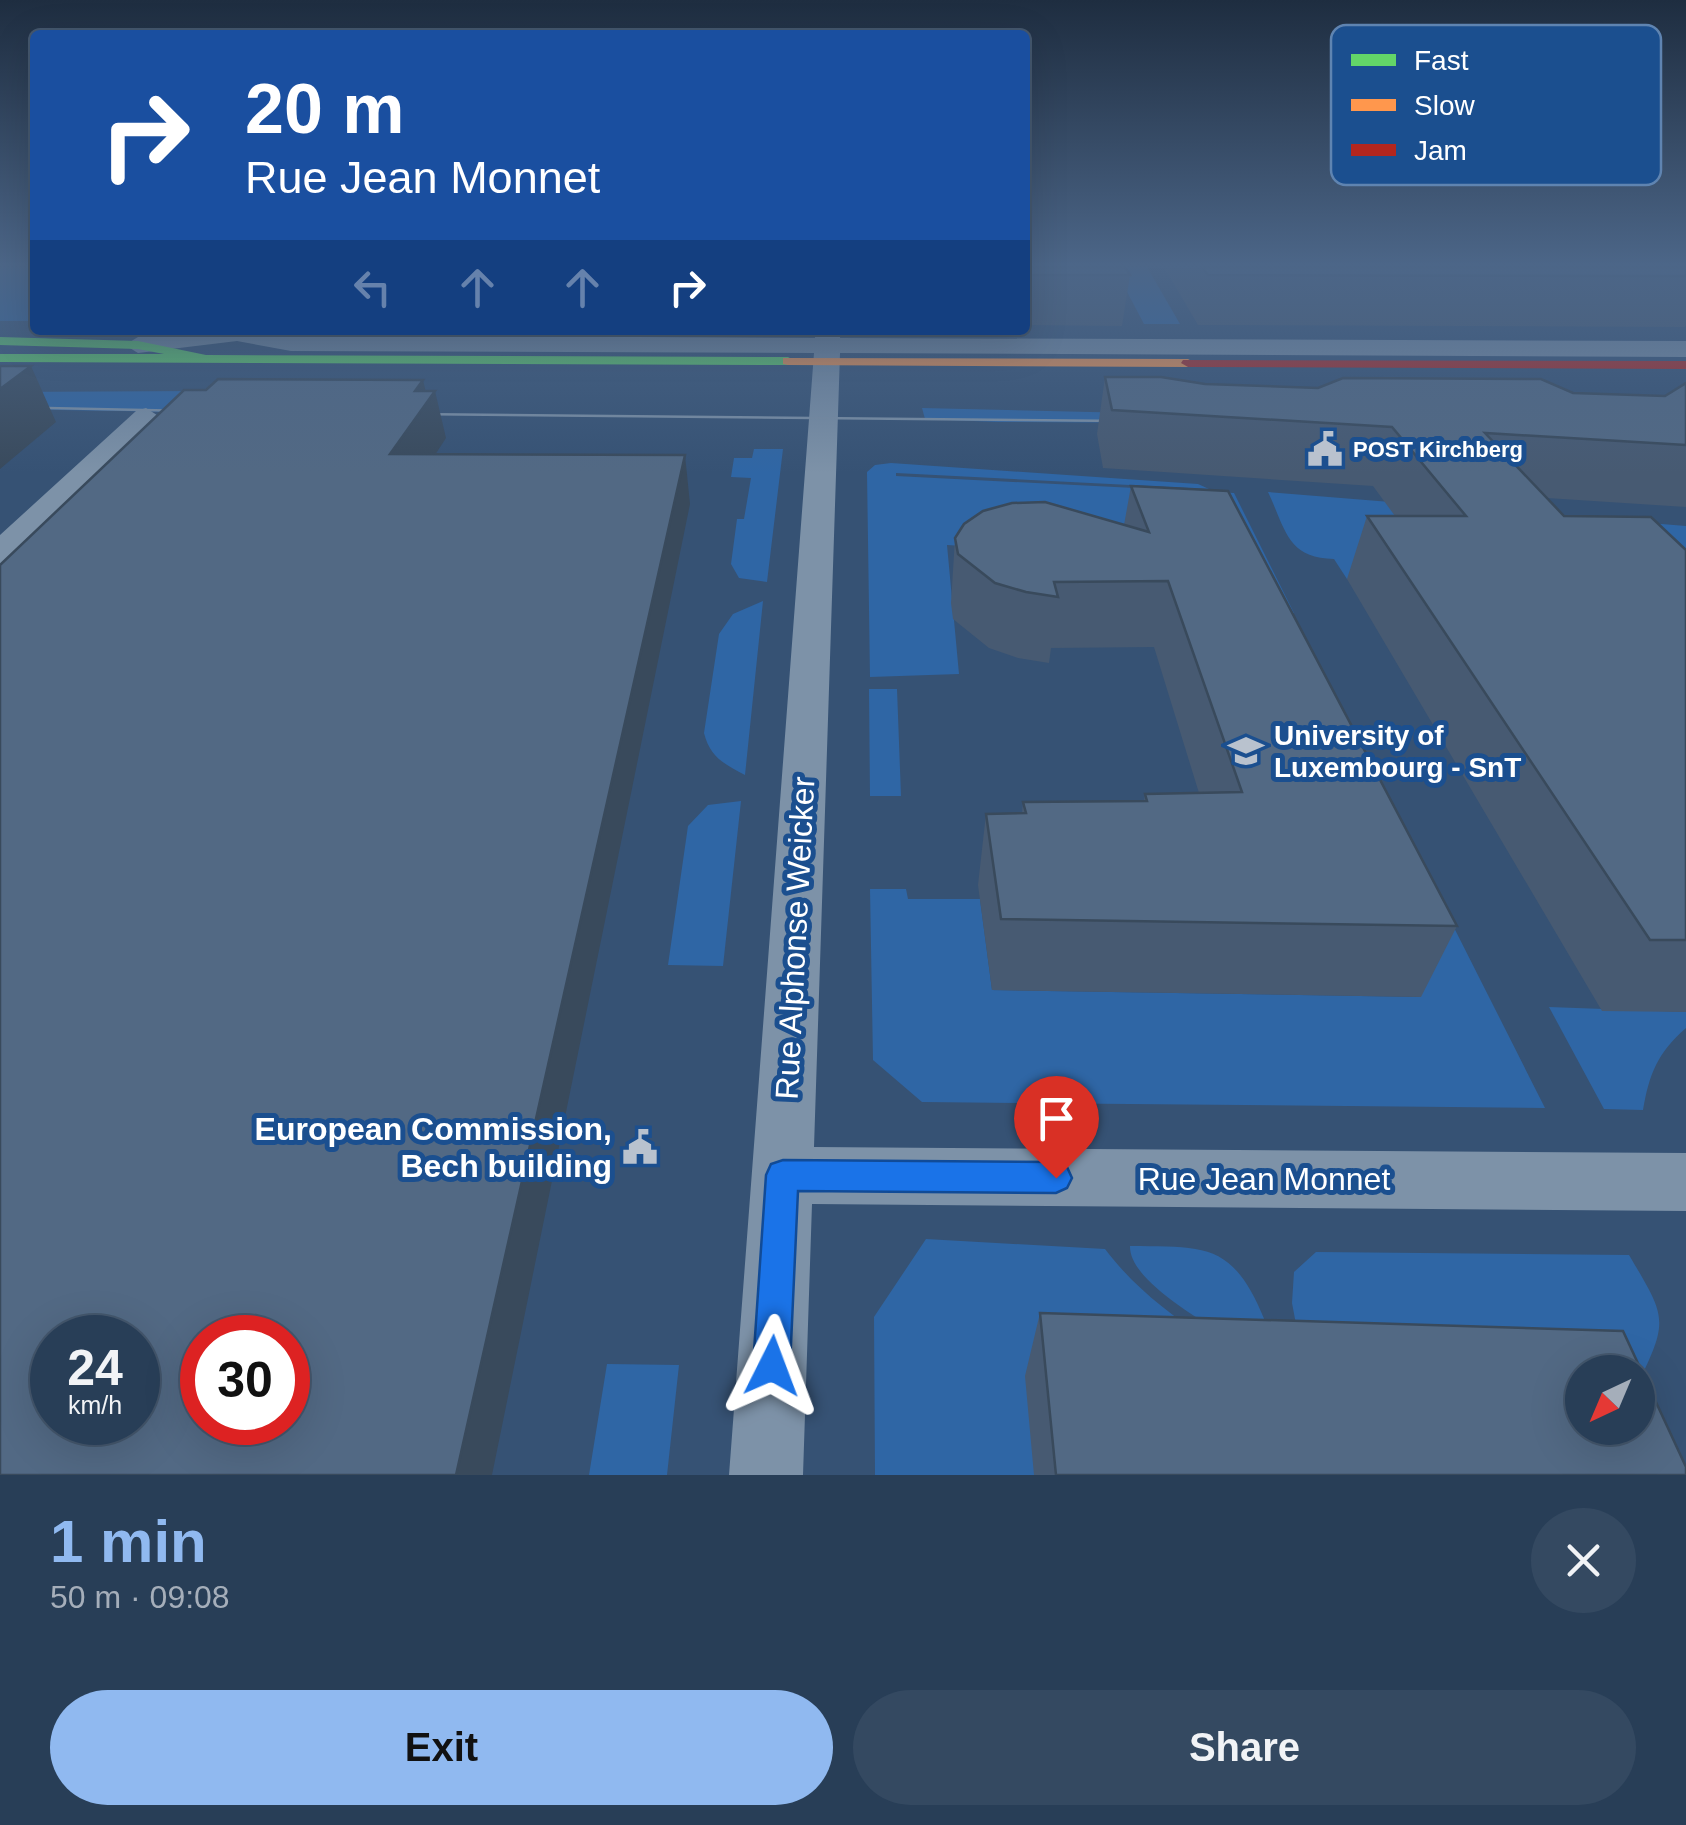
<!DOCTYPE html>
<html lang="en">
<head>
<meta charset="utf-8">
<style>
  body { margin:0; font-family:Helvetica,sans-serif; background:#344961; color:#f1f3f6; height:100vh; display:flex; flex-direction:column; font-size:38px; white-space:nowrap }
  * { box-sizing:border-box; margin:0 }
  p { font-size:32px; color:#a5aeba }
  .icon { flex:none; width:55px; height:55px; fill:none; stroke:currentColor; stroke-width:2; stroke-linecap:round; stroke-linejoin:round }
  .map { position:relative; height:1475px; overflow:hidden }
  .panel { display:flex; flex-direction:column; background:#283e57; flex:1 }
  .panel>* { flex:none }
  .top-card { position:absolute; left:30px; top:30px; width:1000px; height:305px; border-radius:10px; box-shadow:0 10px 40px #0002,0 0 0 2px #44576d; background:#1a4fa0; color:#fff; overflow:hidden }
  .needle { width:65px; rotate:224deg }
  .controls { position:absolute; left:1565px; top:1355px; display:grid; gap:20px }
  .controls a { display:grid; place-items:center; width:90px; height:90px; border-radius:50%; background:#283e57; box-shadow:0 10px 40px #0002,0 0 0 2px #44576d; font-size:50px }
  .speed { position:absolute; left:30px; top:1315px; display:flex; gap:20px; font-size:50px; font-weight:700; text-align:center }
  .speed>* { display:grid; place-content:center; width:130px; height:130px; border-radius:50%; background:#283e57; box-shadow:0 10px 40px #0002,0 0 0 2px #44576d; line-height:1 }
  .speed small { font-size:25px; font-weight:400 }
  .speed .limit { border:15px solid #d22; background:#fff; color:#111 }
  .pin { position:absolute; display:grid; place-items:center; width:85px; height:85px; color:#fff; margin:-102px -42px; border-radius:50% 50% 50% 0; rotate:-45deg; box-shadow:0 0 10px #0007 }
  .pin .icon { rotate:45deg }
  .me { position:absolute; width:110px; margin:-55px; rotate:3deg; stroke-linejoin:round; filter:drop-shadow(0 0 8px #0008) }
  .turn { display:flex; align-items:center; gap:35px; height:210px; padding:0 50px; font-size:45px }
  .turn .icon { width:130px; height:130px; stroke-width:2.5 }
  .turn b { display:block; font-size:70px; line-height:85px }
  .lanes { display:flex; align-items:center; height:95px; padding:0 50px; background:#0003; justify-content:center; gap:50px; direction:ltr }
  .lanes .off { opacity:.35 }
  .round { display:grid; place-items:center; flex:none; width:105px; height:105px; border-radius:52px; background:#344961 }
  .summary { display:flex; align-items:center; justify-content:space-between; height:170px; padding:0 50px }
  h1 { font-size:60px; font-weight:700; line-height:75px; color:#90b9f0 }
  .button { display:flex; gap:20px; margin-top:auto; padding:20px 50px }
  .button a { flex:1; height:115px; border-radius:60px; background:#90b9f0; color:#111; font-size:40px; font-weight:700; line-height:115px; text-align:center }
  .button a+a { background:#344961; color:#f1f3f6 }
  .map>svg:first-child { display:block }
  .green { fill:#2f66a5 }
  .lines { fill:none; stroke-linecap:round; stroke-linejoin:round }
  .street { fill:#7d92a8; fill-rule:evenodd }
  .fast { fill:#63d668; fill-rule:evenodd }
  .slow { fill:#ff974d; fill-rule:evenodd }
  .jam { fill:#b3261e; fill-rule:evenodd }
  .tram { stroke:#7e92a7; stroke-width:2.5 }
  .wall { fill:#475a72 }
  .shaded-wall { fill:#394a5c }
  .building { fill:#526984; stroke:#394a5c; stroke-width:2.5; fill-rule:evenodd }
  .route { fill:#1a73e8; stroke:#114b97; stroke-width:2.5 }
  .labels { text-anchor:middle; stroke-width:10; stroke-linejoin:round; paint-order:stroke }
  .far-poi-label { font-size:22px; font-weight:bold; fill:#fff; stroke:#1b4f8f; text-anchor:start }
  .poi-label { font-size:28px; font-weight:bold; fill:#fff; stroke:#1b4f8f; text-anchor:start }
  .near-street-label { font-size:32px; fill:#fff; stroke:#1b4f8f }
  .near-poi-label { font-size:32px; font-weight:bold; fill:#fff; stroke:#1b4f8f; text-anchor:end }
  .key { fill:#1b4f8f; stroke:#5f84b1; stroke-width:2.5 }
  .key-label { font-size:28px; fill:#fff }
</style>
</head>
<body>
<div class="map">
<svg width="1686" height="1475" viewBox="0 0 1686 1475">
  <rect width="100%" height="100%" fill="#365274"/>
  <path class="green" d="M0 267H35V321H0Z
    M1114 267H1147L1180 324H1144Z
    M202 391 178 412 0 409V392Z
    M922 408 1686 426 997 422 925 419Z
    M754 449H783L767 582 739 578 731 564 737 519H744L751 478 731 477 734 458H752Z
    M891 463 1198 484 1209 489 896 473V476L1234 493 1294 613 1285 619 1217 561 947 545 959 674 870 677 867 472 875 465Z
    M1268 492 1686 526V651L1442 579H1347L1334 559C1287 558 1286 530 1268 492Z
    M763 601 745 775C724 764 710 757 704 733L719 634 733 614Z
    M869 689H897L901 796H870Z
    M741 801 723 966 668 965 688 826 708 805Z
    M870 889H906L908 899H980L992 990 1420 997 1437 894 1545 1108 922 1102 873 1060Z
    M1549 1007 1686 1012V1028C1658 1052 1649 1074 1643 1110L1604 1109Z
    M926 1239 1105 1249C1133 1286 1167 1312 1205 1338L1034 1475H875L874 1317Z
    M1130 1246C1206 1247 1233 1242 1265 1321L1218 1331C1193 1315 1129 1278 1130 1246Z
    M1316 1252 1629 1255C1665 1316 1670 1319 1638 1383V1372H1582V1428L1641 1452 1299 1340 1292 1303 1294 1272Z
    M607 1364 679 1365 667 1475H589Z"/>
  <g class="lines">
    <path class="street" d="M199 330H262L291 335 815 338V330H841L840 338 1686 341V357L840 353 814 1147 1686 1153V1211L812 1204 803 1475H729L814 353 291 351 237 341 138 353 125 345 138 337Z
      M146 408 160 417 156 423 12 561 0 564V535L136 411Z"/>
    <path class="fast" d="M0 337 138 341 206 355 788 357 795 361 788 365 0 362V354H164L138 349 0 345Z"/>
    <path class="slow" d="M783 358 1188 359 1195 363 1188 367 788 365 783 364Z"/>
    <path class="jam" d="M1183 360 1686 361V369L1188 367 1181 363Z"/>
    <path class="tram" d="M0 407 191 411
      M411 414 1126 421"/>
  </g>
  <path class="wall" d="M1025 267 1130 275 1122 326 1025 325Z
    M1164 267H1686V325L1685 327 1198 325Z
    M1105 377 1205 384 1318 388 1665 396 1686 383V507L1547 498 1564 516 1686 550V1012L1602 1011 1347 579 1367 516H1395L1373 486 1103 468 1097 434Z
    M1131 486 1457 926 1421 997 992 990 978 885 986 814 1022 813 1023 802 1144 801 1145 794 1199 793 1154 647 1051 648 1049 663 1018 658 989 648 953 619 951 603 955 538 1124 525Z
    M1040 1313 1686 1475H1034L1025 1376Z"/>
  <path class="shaded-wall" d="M31 366 56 422 0 469V389Z
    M423 380 428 401 435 391 446 438 404 503 390 454 415 391Z
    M685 455 690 504 492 1475H456Z"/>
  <path class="building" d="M1025 267H1125L1130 275H1025Z
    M1202 267H1686V276L1208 275Z
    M0 366H31L0 389Z
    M1105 377H1161L1205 384 1318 388 1343 378 1541 379 1573 393 1665 396 1686 383V445L1485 433 1564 516 1651 517 1686 550V940H1650L1367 516H1466L1392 427 1112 410Z
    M218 379 423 380 415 391H435L390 454 685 455 456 1475H0V565L184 390H206ZM52 1338H138V1422H52ZM202 1338H288V1422H202Z
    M1131 486 1228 491 1457 926 1001 919 986 814 1026 813 1023 802 1147 801 1145 794 1242 792 1168 581 1054 582 1058 597 1026 592 995 583 958 554 955 538 964 524 983 511 1012 503 1045 502 1149 532Z
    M1040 1313 1623 1331 1686 1467V1475H1056ZM1582 1372H1638V1428H1582Z"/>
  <linearGradient id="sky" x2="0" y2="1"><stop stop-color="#1e2d40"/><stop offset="0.56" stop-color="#4c6688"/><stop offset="1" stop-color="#4c6688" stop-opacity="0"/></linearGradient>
  <rect width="1686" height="473" fill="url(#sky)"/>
  <path class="route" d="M783 1160 1056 1162 1067 1167 1072 1178 1067 1188 1056 1193 798 1191 790 1366 785 1379 772 1385 759 1379 753 1366 766 1175 771 1164Z"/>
  <defs>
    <symbol id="civic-bare" viewBox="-9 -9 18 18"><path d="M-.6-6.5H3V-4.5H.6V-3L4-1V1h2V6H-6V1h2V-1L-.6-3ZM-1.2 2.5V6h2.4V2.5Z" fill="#b9c2ce" stroke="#1b4f8f" stroke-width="2.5" paint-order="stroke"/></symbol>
    <symbol id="university-bare" viewBox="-9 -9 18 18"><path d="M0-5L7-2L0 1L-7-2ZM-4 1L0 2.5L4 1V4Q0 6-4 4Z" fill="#b9c2ce" stroke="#1b4f8f" stroke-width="2.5" paint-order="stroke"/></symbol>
  </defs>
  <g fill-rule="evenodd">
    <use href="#civic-bare" x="1300" y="424" width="50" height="50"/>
    <use href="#university-bare" x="1221" y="726" width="50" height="50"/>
    <use href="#civic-bare" x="615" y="1122" width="50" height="50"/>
  </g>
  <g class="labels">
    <g class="far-poi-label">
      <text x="1353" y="457">POST Kirchberg</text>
    </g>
    <g class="poi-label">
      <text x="1274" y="745">University of<tspan x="1274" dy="32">Luxembourg - SnT</tspan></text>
    </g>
    <g class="near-street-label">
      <text transform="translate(795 938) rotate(-87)" y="11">Rue Alphonse Weicker</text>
      <text x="1264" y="1190">Rue Jean Monnet</text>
    </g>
    <g class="near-poi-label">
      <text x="612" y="1140">European Commission,<tspan x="612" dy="37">Bech building</tspan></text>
    </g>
  </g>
  <rect x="1331" y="25" width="330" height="160" rx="15" class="key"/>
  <rect x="1351" y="54" width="45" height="12" fill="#63d668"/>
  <rect x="1351" y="99" width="45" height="12" fill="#ff974d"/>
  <rect x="1351" y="144" width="45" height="12" fill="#b3261e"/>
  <g class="key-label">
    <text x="1414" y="70">Fast</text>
    <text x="1414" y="115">Slow</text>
    <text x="1414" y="160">Jam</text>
  </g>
</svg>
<div class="controls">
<a><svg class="needle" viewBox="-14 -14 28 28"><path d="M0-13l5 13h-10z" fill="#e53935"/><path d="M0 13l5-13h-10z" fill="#a5aeba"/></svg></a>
</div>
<div class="speed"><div>24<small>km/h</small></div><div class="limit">30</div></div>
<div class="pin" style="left:1056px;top:1178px;background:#d93025"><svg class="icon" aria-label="arrive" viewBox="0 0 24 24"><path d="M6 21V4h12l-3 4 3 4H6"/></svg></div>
<svg class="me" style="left:772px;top:1366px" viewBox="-20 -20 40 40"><path d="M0-17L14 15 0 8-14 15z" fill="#1a73e8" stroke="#fff" stroke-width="4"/></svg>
<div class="top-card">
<div class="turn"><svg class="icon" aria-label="right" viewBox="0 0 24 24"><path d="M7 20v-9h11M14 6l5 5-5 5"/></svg><div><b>20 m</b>Rue Jean Monnet</div></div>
<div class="lanes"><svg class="icon off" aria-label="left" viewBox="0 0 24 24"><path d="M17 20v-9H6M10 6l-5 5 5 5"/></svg><svg class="icon off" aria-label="ahead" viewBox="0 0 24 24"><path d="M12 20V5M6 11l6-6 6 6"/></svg><svg class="icon off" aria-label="ahead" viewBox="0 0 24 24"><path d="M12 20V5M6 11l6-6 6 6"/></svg><svg class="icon" aria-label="right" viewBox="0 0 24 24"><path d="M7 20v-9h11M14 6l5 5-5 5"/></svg></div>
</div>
</div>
<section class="panel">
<div class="summary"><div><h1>1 min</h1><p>50 m · 09:08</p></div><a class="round"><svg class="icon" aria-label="close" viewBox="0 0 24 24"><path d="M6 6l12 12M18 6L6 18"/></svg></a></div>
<div class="button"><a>Exit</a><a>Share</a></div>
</section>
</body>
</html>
